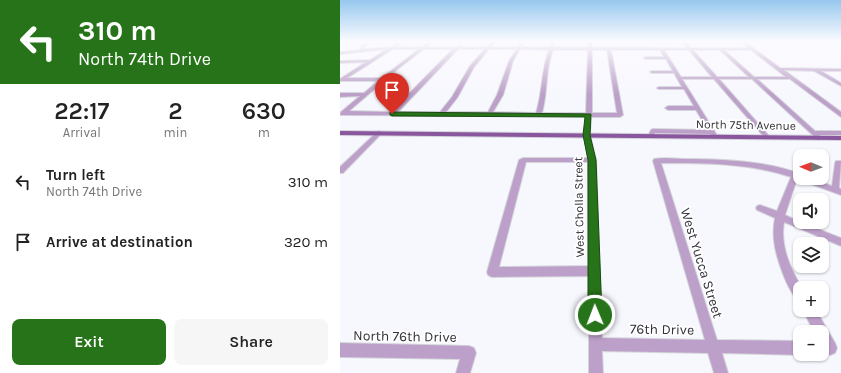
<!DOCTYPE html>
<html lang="en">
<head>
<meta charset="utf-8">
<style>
  body { margin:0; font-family:Karla,sans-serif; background:#f6f6f6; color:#222; height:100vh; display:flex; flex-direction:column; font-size:15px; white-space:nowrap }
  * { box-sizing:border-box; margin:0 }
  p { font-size:13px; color:#767676 }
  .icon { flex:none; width:22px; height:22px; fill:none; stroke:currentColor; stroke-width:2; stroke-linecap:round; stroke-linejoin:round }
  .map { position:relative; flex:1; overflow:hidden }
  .drawer { display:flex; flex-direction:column; background:#fff; width:340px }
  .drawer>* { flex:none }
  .hud { background:#277319; color:#fff; overflow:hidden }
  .needle { width:26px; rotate:271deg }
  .controls { position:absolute; left:453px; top:149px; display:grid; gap:8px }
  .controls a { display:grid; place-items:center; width:36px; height:36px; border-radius:8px; background:#fff; box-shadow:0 1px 3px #0004; font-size:20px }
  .pin { position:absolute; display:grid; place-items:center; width:34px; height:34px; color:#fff; margin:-41px -17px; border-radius:50% 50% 50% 0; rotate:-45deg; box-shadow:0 0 4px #0007 }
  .pin .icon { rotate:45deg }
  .me { position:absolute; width:44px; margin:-22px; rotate:359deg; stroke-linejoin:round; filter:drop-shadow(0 0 3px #0008) }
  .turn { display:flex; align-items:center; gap:14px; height:84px; padding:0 12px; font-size:18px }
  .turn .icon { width:52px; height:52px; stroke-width:2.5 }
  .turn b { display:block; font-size:28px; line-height:34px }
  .eta { display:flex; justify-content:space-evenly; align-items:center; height:68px; text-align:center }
  .eta b { font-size:24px; font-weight:600; line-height:28px }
  .action { display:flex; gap:8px; margin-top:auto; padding:8px 12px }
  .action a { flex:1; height:46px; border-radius:8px; background:#277319; color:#fff; font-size:16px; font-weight:600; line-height:46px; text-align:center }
  .action a+a { background:#f6f6f6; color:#222 }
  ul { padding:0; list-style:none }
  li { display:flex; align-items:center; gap:12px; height:60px; padding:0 12px }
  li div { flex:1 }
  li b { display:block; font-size:15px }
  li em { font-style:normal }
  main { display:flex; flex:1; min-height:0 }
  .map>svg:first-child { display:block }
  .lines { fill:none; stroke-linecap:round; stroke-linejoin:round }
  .minor-casing { stroke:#d4d4db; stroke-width:2 }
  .major-casing { stroke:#d4d4db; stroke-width:2 }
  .minor { fill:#bda0c9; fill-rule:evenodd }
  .major { fill:#8a569e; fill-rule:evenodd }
  .route { fill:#277319; stroke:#194b10 }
  .labels { text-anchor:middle; stroke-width:3.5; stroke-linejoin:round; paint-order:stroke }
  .street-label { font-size:12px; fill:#323239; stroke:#fff }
  .near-street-label { font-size:14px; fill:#323239; stroke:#fff }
</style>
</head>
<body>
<main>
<section class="drawer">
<div class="hud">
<div class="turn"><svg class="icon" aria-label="left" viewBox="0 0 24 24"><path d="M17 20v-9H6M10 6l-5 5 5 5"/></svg><div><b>310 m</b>North 74th Drive</div></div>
</div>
<div class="eta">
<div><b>22:17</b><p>Arrival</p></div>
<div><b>2</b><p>min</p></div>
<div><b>630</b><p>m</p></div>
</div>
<ul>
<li><svg class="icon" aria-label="left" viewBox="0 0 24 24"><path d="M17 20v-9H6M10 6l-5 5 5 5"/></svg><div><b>Turn left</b><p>North 74th Drive</p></div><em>310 m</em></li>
<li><svg class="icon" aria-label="arrive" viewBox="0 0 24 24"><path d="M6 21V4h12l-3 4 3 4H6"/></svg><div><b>Arrive at destination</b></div><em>320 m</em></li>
</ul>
<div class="action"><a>Exit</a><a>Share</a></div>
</section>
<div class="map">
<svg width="501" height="373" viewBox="0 0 501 373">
  <rect width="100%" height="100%" fill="#f7f7fe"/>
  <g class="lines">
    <defs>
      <path id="minor" d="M0 41H3L0 43Z
        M29 41H33L24 47V49L51 47 60 41H64L56 47H82L90 41H94L87 47H116L119 45 121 46 120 47H147L152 41H155L151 47H178L182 41H185L182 47H210L212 41H216L213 47H248V41H252V47L347 48 342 41H345L351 48H408L400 41H404L440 68 501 69V71H481L501 83V86L474 71 444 70 501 112V117L450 79H417L475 131H501V135H479L482 138 479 140 477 139 412 79H379L429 136V138H425L374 79H342L378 137 377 138H373L370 134 315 133 313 137H309L308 136 311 130 313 129 368 130 356 110H328L325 108 328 106H354L344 89H319L317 88 319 87H342L334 73H312L310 72 312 71H333L326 59H306L304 58 306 57H324L320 50H271L283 115 280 117H251L250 135 256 160 262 338 365 340 313 161 314 159C324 157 335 159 345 159 378 159 430 161 460 174V178H470L492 186 495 163 496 161H501L499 188 501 189V195L457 179 445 215 460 222 501 238V246L444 222C440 246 450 268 462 288H460V301C449 296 437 259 435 247 433 237 433 228 435 218L417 210 416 208 417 206 420 205 437 211 451 177C409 163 365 163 321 163L377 340 460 341V354H461L460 355 382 353 388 373H374L368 353 262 351 263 373H249V276L152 277 148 275 147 272 179 160 183 158H248L244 135 246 116 0 115 1 112 20 96 0 97V93H24L38 81H0V79L26 62 0 63V61L30 60 47 49 0 54V52L21 50V46ZM53 49H79L42 78H7ZM84 49H113L51 112 9 111 59 68ZM118 49H145L130 66 112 97 100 112H58ZM149 49H177L169 61 157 95 148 112H106L117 98 134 67ZM180 49 209 50C201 70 203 92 196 113L153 112 163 95 173 61ZM213 50H248L246 113H202C208 92 205 70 213 50ZM252 50H267L277 113H252ZM324 50H349L372 77H341ZM353 50H380L409 77H377ZM384 50H411L446 77H414ZM186 162H248L249 266 159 267Z
        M39 131 42 133 41 134 3 173H0V167L37 132Z
        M463 310H476L495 343 497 348 495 353 490 355C480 350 482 341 482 332H474Z
        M0 343 129 346 134 348 136 353 130 373H116L120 359 0 357Z"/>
      <path id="major" d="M0 131 501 136V140L0 135Z"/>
    </defs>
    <use href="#minor" class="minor-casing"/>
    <use href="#major" class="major-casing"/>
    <use href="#minor" class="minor"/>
    <use href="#major" class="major"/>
  </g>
  <linearGradient id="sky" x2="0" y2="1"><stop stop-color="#97c8ef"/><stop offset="0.44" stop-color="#fbfbff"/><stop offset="1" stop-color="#fbfbff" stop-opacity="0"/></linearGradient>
  <rect width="501" height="94" fill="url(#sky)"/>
  <path class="route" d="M50 112 251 114 250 135 256 160 262 315 260 320 255 322 250 320 248 315V160L243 135 245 117 52 116 50 115Z"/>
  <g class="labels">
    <g class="street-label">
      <text transform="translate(406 125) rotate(1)" y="4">North 75th Avenue</text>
      <text transform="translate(239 207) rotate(-91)" y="4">West Cholla Street</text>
    </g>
    <g class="near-street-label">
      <text transform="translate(362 263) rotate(73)" y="5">West Yucca Street</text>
      <text transform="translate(322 329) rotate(1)" y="5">76th Drive</text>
      <text transform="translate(65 336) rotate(1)" y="5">North 76th Drive</text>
    </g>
  </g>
</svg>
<div class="controls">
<a><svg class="needle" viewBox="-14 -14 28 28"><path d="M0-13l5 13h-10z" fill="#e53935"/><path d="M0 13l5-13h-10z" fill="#767676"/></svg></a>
<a><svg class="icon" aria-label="sound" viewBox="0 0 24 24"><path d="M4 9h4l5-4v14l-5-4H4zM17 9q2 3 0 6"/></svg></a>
<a><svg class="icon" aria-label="layers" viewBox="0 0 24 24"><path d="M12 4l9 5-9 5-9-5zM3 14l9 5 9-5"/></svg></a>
<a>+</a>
<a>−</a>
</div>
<div class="pin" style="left:52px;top:114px;background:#d93025"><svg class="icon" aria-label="arrive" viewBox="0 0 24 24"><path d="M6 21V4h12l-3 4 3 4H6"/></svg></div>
<svg class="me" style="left:255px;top:315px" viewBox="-20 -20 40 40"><circle r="17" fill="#277319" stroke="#fff" stroke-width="3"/><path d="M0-11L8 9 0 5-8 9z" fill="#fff"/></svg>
</div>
</main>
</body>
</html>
